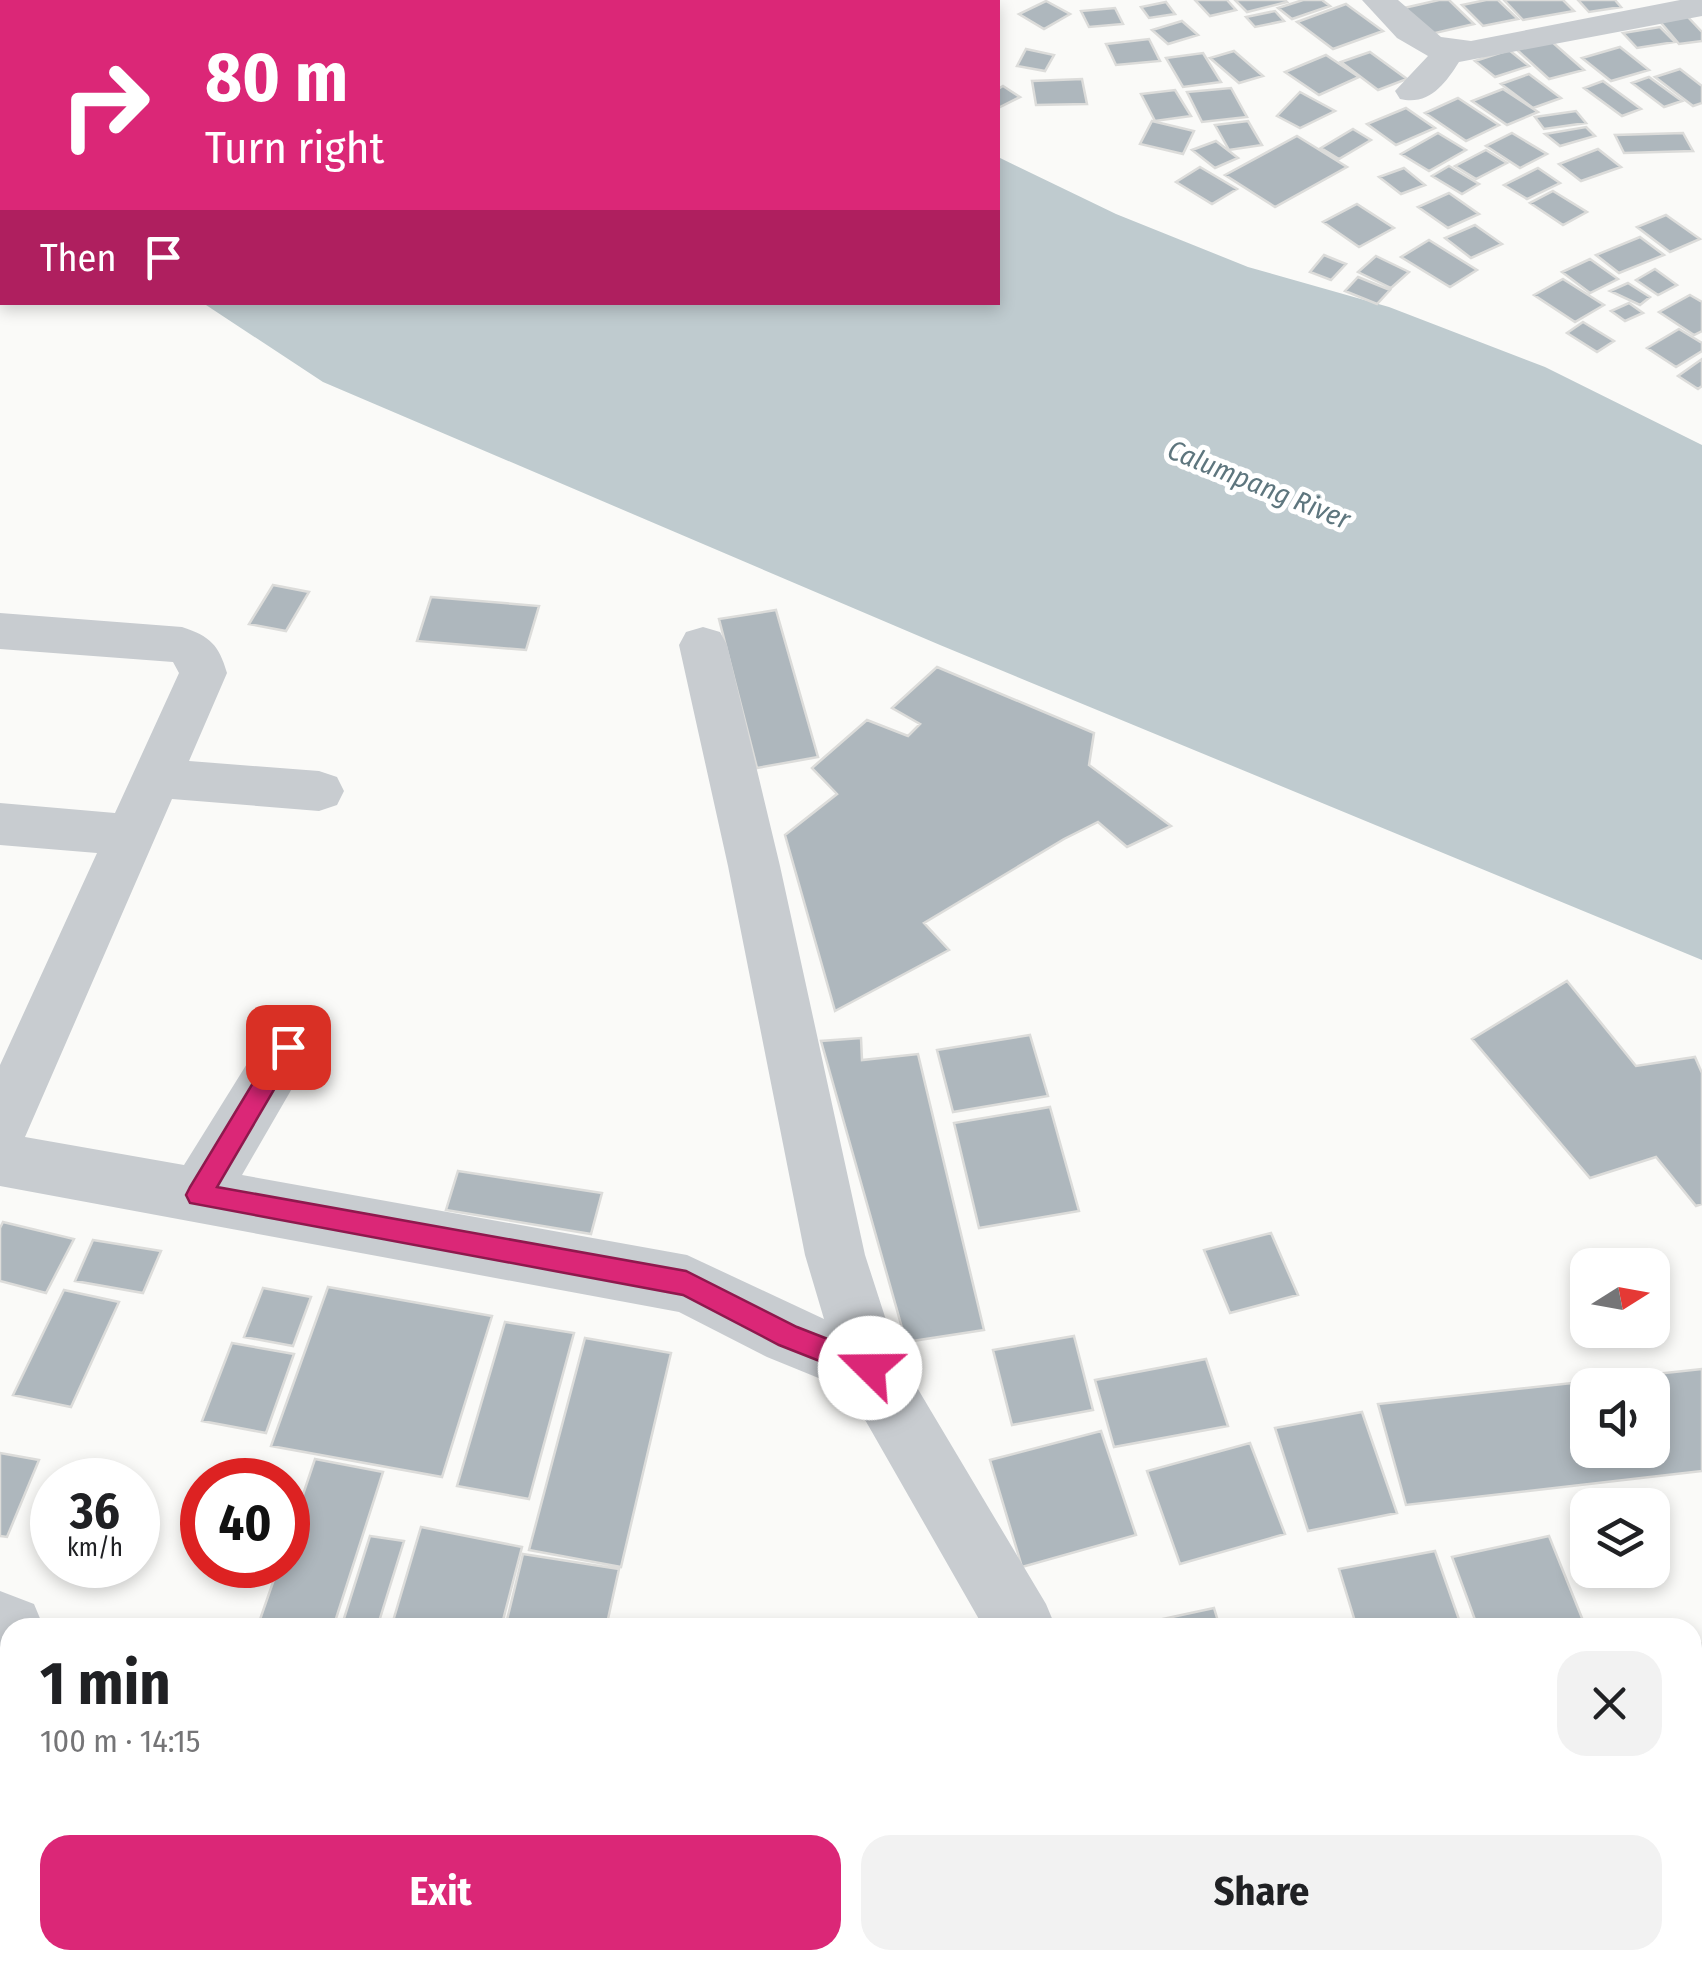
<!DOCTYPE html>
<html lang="en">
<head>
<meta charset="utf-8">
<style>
  body { margin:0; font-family:"Fira Sans Condensed",sans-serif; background:#f2f2f2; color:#202124; height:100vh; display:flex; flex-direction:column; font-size:38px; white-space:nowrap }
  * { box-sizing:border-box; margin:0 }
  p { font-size:32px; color:#757577 }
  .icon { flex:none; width:55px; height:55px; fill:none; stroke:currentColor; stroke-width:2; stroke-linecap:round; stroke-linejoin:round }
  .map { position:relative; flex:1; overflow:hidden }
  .details { position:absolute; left:0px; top:1618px; width:1702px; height:352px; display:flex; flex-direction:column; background:#fff; border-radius:30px 30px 0 0; box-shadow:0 5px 15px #0003 }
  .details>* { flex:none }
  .banner { position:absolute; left:0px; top:0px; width:1000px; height:305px; box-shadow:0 5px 15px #0003; background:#db2777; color:#fff; overflow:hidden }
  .needle { width:65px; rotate:79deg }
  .fabs { position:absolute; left:1570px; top:1248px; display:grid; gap:20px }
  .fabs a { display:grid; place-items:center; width:100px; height:100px; border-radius:20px; background:#fff; box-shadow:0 5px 15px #0003; font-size:50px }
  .speed { position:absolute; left:30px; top:1458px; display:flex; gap:20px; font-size:50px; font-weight:700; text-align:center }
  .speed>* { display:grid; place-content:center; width:130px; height:130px; border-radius:50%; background:#fff; box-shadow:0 5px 15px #0003; line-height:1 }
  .speed small { font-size:25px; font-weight:400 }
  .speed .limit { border:15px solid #d22; background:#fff; color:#111 }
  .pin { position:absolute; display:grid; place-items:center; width:85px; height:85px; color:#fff; margin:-42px; border-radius:20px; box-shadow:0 5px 15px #0006 }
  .me { position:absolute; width:110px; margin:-55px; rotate:292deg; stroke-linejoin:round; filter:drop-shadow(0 0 8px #0008) }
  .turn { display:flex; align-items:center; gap:35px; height:210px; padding:0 40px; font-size:45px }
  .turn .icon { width:130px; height:130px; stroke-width:2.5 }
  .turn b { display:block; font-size:70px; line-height:85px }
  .then { display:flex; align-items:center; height:95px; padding:0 40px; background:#0003; gap:20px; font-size:38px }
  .round { display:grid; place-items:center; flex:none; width:105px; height:105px; border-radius:30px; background:#f2f2f2 }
  .summary { display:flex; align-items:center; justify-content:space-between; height:170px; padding:0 40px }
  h1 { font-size:60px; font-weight:700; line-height:75px }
  .action { display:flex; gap:20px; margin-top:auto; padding:20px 40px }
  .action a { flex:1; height:115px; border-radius:30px; background:#db2777; color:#fff; font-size:40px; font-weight:700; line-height:115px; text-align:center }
  .action a+a { background:#f2f2f2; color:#202124 }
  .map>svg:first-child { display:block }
  .water { fill:#bfcbcf }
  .building { fill:#aeb7bd; stroke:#dcdcda; stroke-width:2.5; fill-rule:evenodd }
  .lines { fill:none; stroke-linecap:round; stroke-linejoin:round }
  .minor { fill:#c8ccd0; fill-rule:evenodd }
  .route { fill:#db2777; stroke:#8e194d; stroke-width:2.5 }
  .labels { text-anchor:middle; stroke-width:10; stroke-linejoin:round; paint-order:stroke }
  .water-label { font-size:28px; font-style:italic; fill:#5e767e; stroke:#fff }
</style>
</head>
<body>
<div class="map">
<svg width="1702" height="1968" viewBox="0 0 1702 1968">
  <rect width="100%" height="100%" fill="#fafaf8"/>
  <path class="water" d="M0 0H608L613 2H2V176Z
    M998 157 1116 214 1248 267 1389 307 1545 367 1702 445V960L940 645 323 382 203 303 998 302Z"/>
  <path class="building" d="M1195 0H1227L1236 10 1210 16Z
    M1235 0H1285L1287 2 1247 12Z
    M1303 0H1322L1330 6 1292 19 1278 8Z
    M1439 0H1449L1474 24 1431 34 1404 8Z
    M1486 0H1498L1518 19 1483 26 1462 5Z
    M1504 0H1563L1574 11 1523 20Z
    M1578 0H1615L1621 7 1589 12Z
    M1046 1 1070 14 1044 29 1019 14Z
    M1166 2 1175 14 1149 18 1141 7Z
    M1346 4 1383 31 1333 49 1297 22Z
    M1115 8 1123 24 1089 27 1081 11Z
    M1275 11 1284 21 1255 27 1246 17Z
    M1686 15 1702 32V41L1679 44 1657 18Z
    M1182 21 1198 35 1168 44 1152 30Z
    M1660 27 1675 42 1637 48 1623 33Z
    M1149 39 1160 61 1116 65 1106 44Z
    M1551 41 1584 70 1549 79 1516 49Z
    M1620 47 1649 70 1611 81 1582 58Z
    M1026 49 1054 55 1045 71 1017 66Z
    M1509 50 1529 66 1495 77 1475 61Z
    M1234 51 1263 76 1239 83 1210 58Z
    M1370 52 1407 79 1378 90 1341 62Z
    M1203 53 1221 82 1183 87 1166 58Z
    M1326 55 1359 77 1319 95 1285 72Z
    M1680 69 1702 86V103L1693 106 1655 77Z
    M1529 74 1561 98 1533 108 1501 84Z
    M1649 77 1682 101 1664 107 1632 83Z
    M1082 79 1087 104 1036 105 1032 81Z
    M1603 81 1641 109 1622 116 1584 88Z
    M1003 86 1020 97 998 108V89Z
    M1231 88 1247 117 1202 122 1187 92Z
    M1503 89 1538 112 1507 125 1472 101Z
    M1175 90 1191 116 1155 121 1141 94Z
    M1300 92 1335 111 1300 128 1277 116Z
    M1458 98 1499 125 1466 141 1425 113Z
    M1406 108 1435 128 1396 145 1367 124Z
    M1576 111 1586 123 1544 129 1535 117Z
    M1152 121 1194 131 1183 154 1140 144Z
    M1248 121 1262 145 1229 150 1215 125Z
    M1586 127 1595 136 1560 146 1545 134Z
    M1353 129 1371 140 1339 159 1321 148Z
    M1438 133 1466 150 1429 171 1401 154Z
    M1512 133 1547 154 1520 168 1486 146Z
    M1683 133 1693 151 1624 153 1615 135Z
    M1297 136 1347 167 1275 207 1225 175Z
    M1216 141 1238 158 1215 168 1192 150Z
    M1598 149 1621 167 1581 181 1559 164Z
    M1486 150 1507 163 1476 179 1455 166Z
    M1449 166 1479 184 1462 194 1432 176Z
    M1200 167 1237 189 1212 204 1176 182Z
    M1404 168 1425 185 1401 194 1379 177Z
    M1538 168 1560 183 1527 199 1504 185Z
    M1553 191 1587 212 1563 225 1530 203Z
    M1449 193 1479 214 1448 228 1418 207Z
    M1357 204 1394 228 1359 247 1323 222Z
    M1666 215 1700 239 1670 252 1637 227Z
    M1475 225 1502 244 1471 258 1445 238Z
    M1640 237 1664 255 1619 273 1596 255Z
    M1429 240 1477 270 1450 287 1401 257Z
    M1324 255 1346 264 1331 280 1310 272Z
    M1376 256 1409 272 1391 288 1358 272Z
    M1590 259 1618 279 1590 293 1562 272Z
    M1655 269 1677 285 1658 295 1636 280Z
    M1358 277 1390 290 1377 304 1345 291Z
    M1563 279 1604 305 1575 322 1534 295Z
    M1628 283 1650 297 1640 305 1610 291Z
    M1690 295 1702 302V331L1694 335 1659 312Z
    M1629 303 1643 313 1625 321 1611 311Z
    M1583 322 1614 341 1597 352 1567 333Z
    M1679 329 1702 343V351L1676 367 1647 348Z
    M1702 359V386L1698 389 1678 376Z
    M273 585 309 592 286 631 249 624Z
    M431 597 539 606 526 650 417 641Z
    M776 610 818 757 757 768 719 619Z
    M937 667 1094 733 1089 765 1171 826 1127 847 1098 822 1064 839 924 923 949 950 835 1011 785 835 837 794 812 768 867 720 908 736 920 724 892 708Z
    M1567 981 1636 1066 1695 1057 1702 1073V1204L1696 1206 1656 1157 1590 1178 1472 1039Z
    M1030 1035 1048 1096 953 1112 937 1050Z
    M861 1038 862 1060 918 1054 984 1330 906 1342 821 1041Z
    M1050 1107 1079 1211 979 1228 954 1123Z
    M458 1171 602 1193 591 1234 446 1210Z
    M3 1222 74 1239 46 1293 0 1281V1228Z
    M1271 1233 1298 1295 1230 1313 1204 1250Z
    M93 1240 161 1251 143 1293 75 1281Z
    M328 1287 492 1316 442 1477 271 1446Z
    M263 1288 311 1297 293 1346 244 1337Z
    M64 1290 119 1302 71 1407 13 1395Z
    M505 1322 574 1333 529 1499 457 1486Z
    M1074 1336 1093 1410 1012 1425 993 1350Z
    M585 1338 671 1353 621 1567 529 1550Z
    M232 1343 294 1354 266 1433 202 1421Z
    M1206 1359 1228 1426 1114 1447 1095 1380Z
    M1702 1369V1471L1406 1505 1378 1404ZM1588 1385H1652V1450H1588Z
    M1362 1412 1397 1513 1308 1531 1275 1428Z
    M1101 1431 1136 1535 1022 1567 990 1460Z
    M1250 1443 1285 1534 1180 1564 1147 1471Z
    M0 1453 39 1460 7 1537 0 1536Z
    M315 1459 383 1472 333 1628H257L279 1565H288V1539Z
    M421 1527 522 1547 501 1628H391Z
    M370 1536 404 1541 377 1628H341Z
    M1549 1536 1586 1628H1478L1452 1557Z
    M1435 1551 1462 1628H1357L1339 1569Z
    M523 1554 619 1569 606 1628H505Z
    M1214 1608 1220 1628H1121Z
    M1702 1643V1752L1692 1730V1645Z
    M10 1647V1745L0 1743V1657Z
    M0 1753 10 1755V1890L0 1888Z
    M0 1906 10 1908V1960H27L24 1968H0Z
    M42 1960H157L154 1968H39Z
    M306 1960H444L442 1968H309L303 1967Z
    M454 1960H509L507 1968H452Z
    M518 1960H697L695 1968H516Z
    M994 1960H1056L1044 1968H998Z"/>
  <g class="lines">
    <path class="minor" d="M1362 0H1398L1441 37 1471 41 1680 0H1702V16L1459 62C1445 84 1429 106 1400 99L1395 91 1428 56 1397 38Z
      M0 613 182 627C210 636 219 645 227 673L189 761 319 771 337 777 344 791 337 805 319 811 172 799 25 1137 184 1165 268 1030 288 1022 308 1030 316 1047 242 1175 687 1255 824 1319 805 1255 728 866 679 645 686 632 703 627 720 632 727 645 780 866 865 1255 897 1354 1046 1604 1056 1628H984L848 1390 767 1357 679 1312 0 1186V1065L97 853 0 845V803L115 813 179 673 173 662 0 649Z
      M0 1591 34 1604 44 1628H10V1662L0 1659Z
      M1702 1775V1847L1692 1849V1777Z
      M855 1960H931V1968H855Z
      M1184 1960H1261L1265 1968H1188Z"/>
  </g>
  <path class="route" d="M288 1037 296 1040 299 1047 217 1187 686 1271 797 1327 879 1359 883 1368 879 1377 870 1381 779 1345 683 1295 190 1203 186 1195 190 1187 279 1040Z"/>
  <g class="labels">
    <g class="water-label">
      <text transform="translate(1259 484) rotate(22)" y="10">Calumpang River</text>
    </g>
  </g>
</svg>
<div class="fabs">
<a><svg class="needle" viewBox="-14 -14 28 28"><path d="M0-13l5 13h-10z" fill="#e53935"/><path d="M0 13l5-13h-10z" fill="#757577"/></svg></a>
<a><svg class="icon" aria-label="sound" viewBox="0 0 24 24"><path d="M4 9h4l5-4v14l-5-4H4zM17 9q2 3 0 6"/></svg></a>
<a><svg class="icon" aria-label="layers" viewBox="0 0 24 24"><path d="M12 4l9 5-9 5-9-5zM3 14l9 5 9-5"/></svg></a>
</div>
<div class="speed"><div>36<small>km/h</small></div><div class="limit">40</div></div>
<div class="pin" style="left:288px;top:1047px;background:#d93025"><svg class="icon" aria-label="arrive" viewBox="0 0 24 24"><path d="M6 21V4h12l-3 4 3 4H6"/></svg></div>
<svg class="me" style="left:870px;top:1368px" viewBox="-20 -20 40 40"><circle r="19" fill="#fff"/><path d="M0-13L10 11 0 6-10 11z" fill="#db2777"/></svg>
<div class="banner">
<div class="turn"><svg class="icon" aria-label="right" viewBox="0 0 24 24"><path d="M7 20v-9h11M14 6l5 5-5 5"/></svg><div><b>80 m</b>Turn right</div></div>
<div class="then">Then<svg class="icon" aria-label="arrive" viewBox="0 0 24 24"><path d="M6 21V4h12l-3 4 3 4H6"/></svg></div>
</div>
<section class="details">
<div class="summary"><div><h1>1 min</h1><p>100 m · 14:15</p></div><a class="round"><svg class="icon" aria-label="close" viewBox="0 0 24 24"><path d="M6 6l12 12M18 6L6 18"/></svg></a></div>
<div class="action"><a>Exit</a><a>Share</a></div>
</section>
</div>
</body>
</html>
